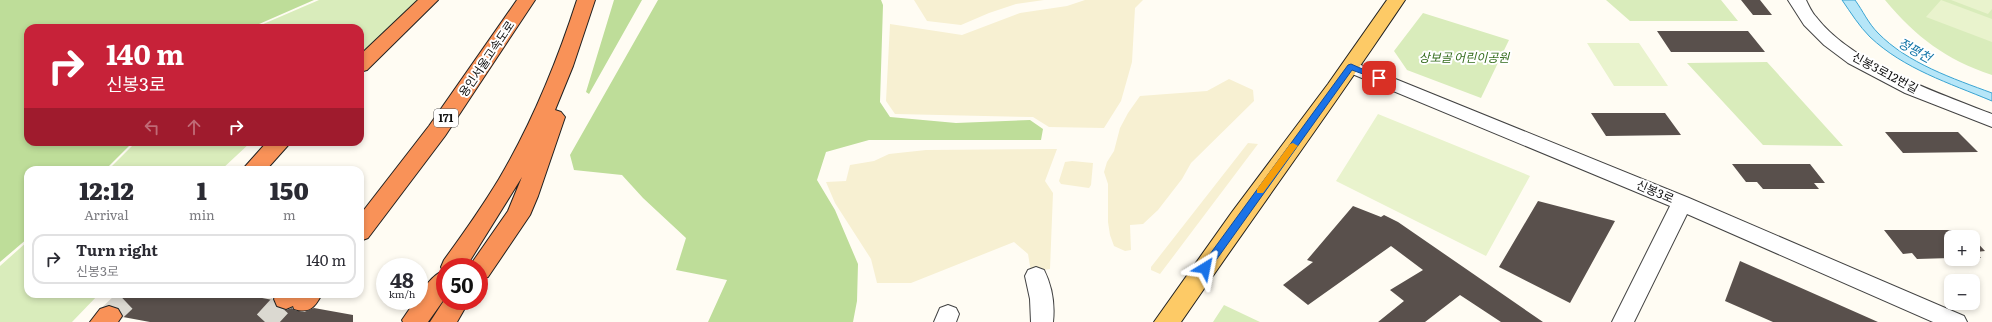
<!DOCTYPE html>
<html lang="en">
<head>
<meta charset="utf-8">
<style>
  body { margin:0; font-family:Literata,"Noto Sans KR",serif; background:#f7f7f7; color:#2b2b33; height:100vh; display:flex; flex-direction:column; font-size:15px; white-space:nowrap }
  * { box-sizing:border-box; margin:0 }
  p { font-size:13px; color:#7c7c81 }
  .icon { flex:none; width:22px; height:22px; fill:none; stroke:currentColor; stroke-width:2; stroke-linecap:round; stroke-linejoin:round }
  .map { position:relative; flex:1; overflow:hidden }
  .drawer { position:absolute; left:24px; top:166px; width:340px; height:132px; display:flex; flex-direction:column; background:#fff; border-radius:12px; box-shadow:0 2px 6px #0003 }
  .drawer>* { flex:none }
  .banner { position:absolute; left:24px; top:24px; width:340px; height:122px; border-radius:12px; box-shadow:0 2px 6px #0003; background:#c72239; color:#fff; overflow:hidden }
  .controls { position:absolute; left:1944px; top:230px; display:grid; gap:8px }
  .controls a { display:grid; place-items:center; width:36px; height:36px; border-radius:8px; background:#fff; box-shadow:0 2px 6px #0003; font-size:20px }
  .speed { position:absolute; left:376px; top:258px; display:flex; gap:8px; font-size:20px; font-weight:700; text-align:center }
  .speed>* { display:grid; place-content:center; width:52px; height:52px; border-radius:50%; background:#fff; box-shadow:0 2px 6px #0003; line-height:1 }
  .speed small { font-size:10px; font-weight:400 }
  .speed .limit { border:6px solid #d22; background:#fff; color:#111 }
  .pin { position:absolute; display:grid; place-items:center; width:34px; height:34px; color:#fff; margin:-17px; border-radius:8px; box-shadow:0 2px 6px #0006 }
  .me { position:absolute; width:44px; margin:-22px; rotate:35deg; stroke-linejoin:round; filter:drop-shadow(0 0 3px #0008) }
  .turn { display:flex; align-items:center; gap:14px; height:84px; padding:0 16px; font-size:18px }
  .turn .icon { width:52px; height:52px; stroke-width:2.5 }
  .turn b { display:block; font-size:28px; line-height:34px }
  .lanes { display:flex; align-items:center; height:38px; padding:0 16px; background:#0003; justify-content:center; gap:20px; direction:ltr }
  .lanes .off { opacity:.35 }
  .eta { display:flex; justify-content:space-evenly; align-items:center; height:68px; text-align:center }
  .eta b { font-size:24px; font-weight:800; line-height:28px }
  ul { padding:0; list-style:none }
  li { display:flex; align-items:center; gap:12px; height:50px; margin:0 8px 6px; padding:0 8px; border:2px solid #e1e1e2; border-radius:12px }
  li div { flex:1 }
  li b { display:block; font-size:15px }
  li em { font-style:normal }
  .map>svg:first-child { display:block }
  .farmland { fill:#f7f0d2 }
  .green { fill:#d9ecbb }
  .forest { fill:#bedd99 }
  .pitch { fill:#e9f3cd }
  .water { fill:#b6e6f8; stroke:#3aa4d2 }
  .building { fill:#59504c }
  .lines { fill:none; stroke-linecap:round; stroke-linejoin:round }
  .highway-tunnel { stroke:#dbd9d1; stroke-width:22; stroke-dasharray:22 11; stroke-linecap:butt }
  .minor-casing { stroke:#434343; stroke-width:2 }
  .major-casing { stroke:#212121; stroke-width:2 }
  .highway-casing { stroke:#212121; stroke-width:2 }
  .minor { fill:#fff; fill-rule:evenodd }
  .major { fill:#fdca66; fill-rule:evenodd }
  .highway { fill:#f99258; fill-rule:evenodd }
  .route { fill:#1a73e8; stroke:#114b97 }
  .slow { fill:#f59e0b }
  .labels { text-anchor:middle; stroke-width:4; stroke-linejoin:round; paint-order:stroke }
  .shield { fill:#fff; stroke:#585858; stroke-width:1 }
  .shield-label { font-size:11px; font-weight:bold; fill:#101010 }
  .park-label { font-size:12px; font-style:italic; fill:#346c1d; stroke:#fff }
  .street-label { font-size:12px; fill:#101010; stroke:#fff }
  .water-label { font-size:13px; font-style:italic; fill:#1375a8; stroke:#fff }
</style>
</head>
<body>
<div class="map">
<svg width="1992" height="322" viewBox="0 0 1992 322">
  <rect width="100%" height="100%" fill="#fffcf3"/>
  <path class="farmland" d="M914 0H1044L1016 4 989 13 961 25 927 21Z
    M1085 0H1143L1135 8 1132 62 1121 101 1104 128 1049 127 1033 117 895 114 886 101 890 24 962 35 1020 13 1067 6Z
    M1229 79 1253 90 1254 101 1191 163 1182 179 1158 210 1143 224 1130 225 1131 250 1125 251 1114 246 1110 235 1108 222V184L1104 172 1107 162 1114 151 1120 128 1128 113 1140 96 1207 91Z
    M1248 143 1258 144 1160 274 1151 270V267Z
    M1057 149 1045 181 1053 193 1050 269 1031 272 1028 254 1014 242 911 283H877L871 259 835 203 826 182 846 181 850 165 874 161 889 154 926 150Z
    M1072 161 1093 163 1091 185 1089 188 1061 184 1059 181 1065 162Z"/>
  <path class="green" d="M319 0H420L360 54V28H254Z
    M1606 0H1721L1738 21H1630Z
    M1885 0H1992V75C1945 59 1917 38 1885 0Z
    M1423 13 1509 40 1481 98 1407 70 1394 51Z
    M1767 62 1843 146 1763 145 1687 63Z
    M136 142H251L221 170H108Z
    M28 241V294H99L72 322H0V266Z
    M1224 305 1260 322H1213Z"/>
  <path class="forest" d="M0 0H314L250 28H28V142H133L105 170H28V238L0 262Z
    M614 0H642L589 94 586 92Z
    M658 0H881L883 5 880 102 890 117 956 123 1030 120 1043 129 1041 140H869L826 152 817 180 835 210 858 264 857 301 853 322H708L727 280 676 270 686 238 643 198 622 175 574 170 570 155Z"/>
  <path class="pitch" d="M1941 0 1992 19V42L1926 17Z
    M1951 0H1992V9L1988 14Z
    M1587 43H1639L1668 86H1614Z
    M1378 114 1530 176 1486 256 1336 181Z"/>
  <path class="water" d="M1842 0H1855C1863 11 1868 23 1878 33 1907 63 1954 79 1992 93V101C1949 83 1904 69 1870 37 1859 26 1851 13 1842 0Z"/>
  <path class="building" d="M1741 0H1760L1772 15H1753Z
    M1657 31H1748L1765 52H1671Z
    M1591 113H1665L1681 135 1606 136Z
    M1885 132H1958L1978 152 1903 153Z
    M1732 164H1810L1825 183H1814L1819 189H1763L1757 182H1746Z
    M1538 201 1615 221 1570 303 1499 267Z
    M1353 206 1381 217 1384 215 1398 222 1543 322H1501L1460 295 1425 322H1378L1404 301 1390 290 1423 270 1391 246 1308 305 1283 285 1313 262 1307 260Z
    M1884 230H1966L1972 237H1951V258L1917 259 1912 253 1903 254Z
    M1973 238 1985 251 1976 252 1981 258H1973Z
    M1740 261 1878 322H1773L1725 301Z
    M126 294H241L273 300 277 307 286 310 292 308 294 310 304 312 314 308 353 315V322H150L123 317 119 308 114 306Z"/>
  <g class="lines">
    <path class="highway-tunnel" d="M109 316 132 294
      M265 322 286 299"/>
    <defs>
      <path id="minor" d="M1788 0H1806C1809 6 1812 13 1817 18 1853 64 1938 93 1992 114V127L1905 93 1848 63 1824 45 1804 25Z
        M1351 61 1689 198 1964 316 1967 322H1933L1687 214 1634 322H1612L1670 206 1345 71 1342 67 1345 63Z
        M1036 267 1044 270C1052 286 1055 304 1053 322H1031L1030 299 1025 276 1028 270Z
        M948 305 956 308 959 314 956 322H934L940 308Z"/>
      <path id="major" d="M1387 0H1405C1332 109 1255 214 1181 322H1154L1232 212 1328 84Z"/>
      <path id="highway" d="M418 0H438L367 70 360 72V55Z
        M517 0H535L445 136 368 238 360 241V215L429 126Z
        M577 0H595L573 66 555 110 561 112 565 117 538 196 530 215 488 277 479 279V267H469L508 211 522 177 466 267H445V298L428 322H403L402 320 415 301H419C419 291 434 274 443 271L441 267 444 260C463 234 482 207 499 179 532 123 557 62 577 0Z
        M267 142H291L266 170H242Z
        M276 294H322C315 307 310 314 294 309L293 306 286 309 277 306 274 299Z
        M445 299V301H469L457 322H430Z
        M109 306 118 309 122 316 118 322H90L100 309Z"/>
    </defs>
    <use href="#minor" class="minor-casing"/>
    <use href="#major" class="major-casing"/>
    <use href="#highway" class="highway-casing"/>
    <use href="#minor" class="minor"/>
    <use href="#major" class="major"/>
    <use href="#highway" class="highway"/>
  </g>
  <path class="route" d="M1351 64 1383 78 1379 80 1352 70 1209 270H1202L1200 268 1202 265 1348 65Z"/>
  <path class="slow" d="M1293 143 1298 146 1296 148 1263 193H1257V189L1290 144Z"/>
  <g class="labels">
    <rect class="shield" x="434" y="109" width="24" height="18" rx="3"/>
    <g class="shield-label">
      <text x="446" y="122">171</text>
    </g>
    <g class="park-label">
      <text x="1464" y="62">상보골 어린이공원</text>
    </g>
    <g class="street-label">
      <text transform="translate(487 59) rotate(-56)" y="4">용인서울고속도로</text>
      <text transform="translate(1885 73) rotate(28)" y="4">신봉3로12번길</text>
      <text transform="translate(1655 192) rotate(23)" y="4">신봉3로</text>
    </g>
    <g class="water-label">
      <text transform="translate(1915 50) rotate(29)" y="5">정평천</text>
    </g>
  </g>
</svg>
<div class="controls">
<a>+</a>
<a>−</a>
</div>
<div class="speed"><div>48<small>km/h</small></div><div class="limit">50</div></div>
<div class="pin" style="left:1379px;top:78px;background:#d93025"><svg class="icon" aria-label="arrive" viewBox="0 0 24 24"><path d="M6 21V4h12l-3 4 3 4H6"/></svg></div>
<svg class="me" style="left:1205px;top:268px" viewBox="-20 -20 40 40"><path d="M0-17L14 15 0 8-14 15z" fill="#1a73e8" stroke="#fff" stroke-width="4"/></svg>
<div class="banner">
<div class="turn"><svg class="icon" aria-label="right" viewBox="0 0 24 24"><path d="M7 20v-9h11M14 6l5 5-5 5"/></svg><div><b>140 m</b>신봉3로</div></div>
<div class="lanes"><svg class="icon off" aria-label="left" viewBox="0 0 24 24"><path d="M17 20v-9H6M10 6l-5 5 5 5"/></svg><svg class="icon off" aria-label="ahead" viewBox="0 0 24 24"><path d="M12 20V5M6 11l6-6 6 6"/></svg><svg class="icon" aria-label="right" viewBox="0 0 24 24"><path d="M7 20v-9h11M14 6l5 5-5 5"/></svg></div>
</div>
<section class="drawer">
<div class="eta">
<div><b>12:12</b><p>Arrival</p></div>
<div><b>1</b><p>min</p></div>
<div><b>150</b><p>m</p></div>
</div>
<ul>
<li><svg class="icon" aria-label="right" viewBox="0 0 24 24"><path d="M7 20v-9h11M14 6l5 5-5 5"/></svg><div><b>Turn right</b><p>신봉3로</p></div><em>140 m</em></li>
</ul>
</section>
</div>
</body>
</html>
